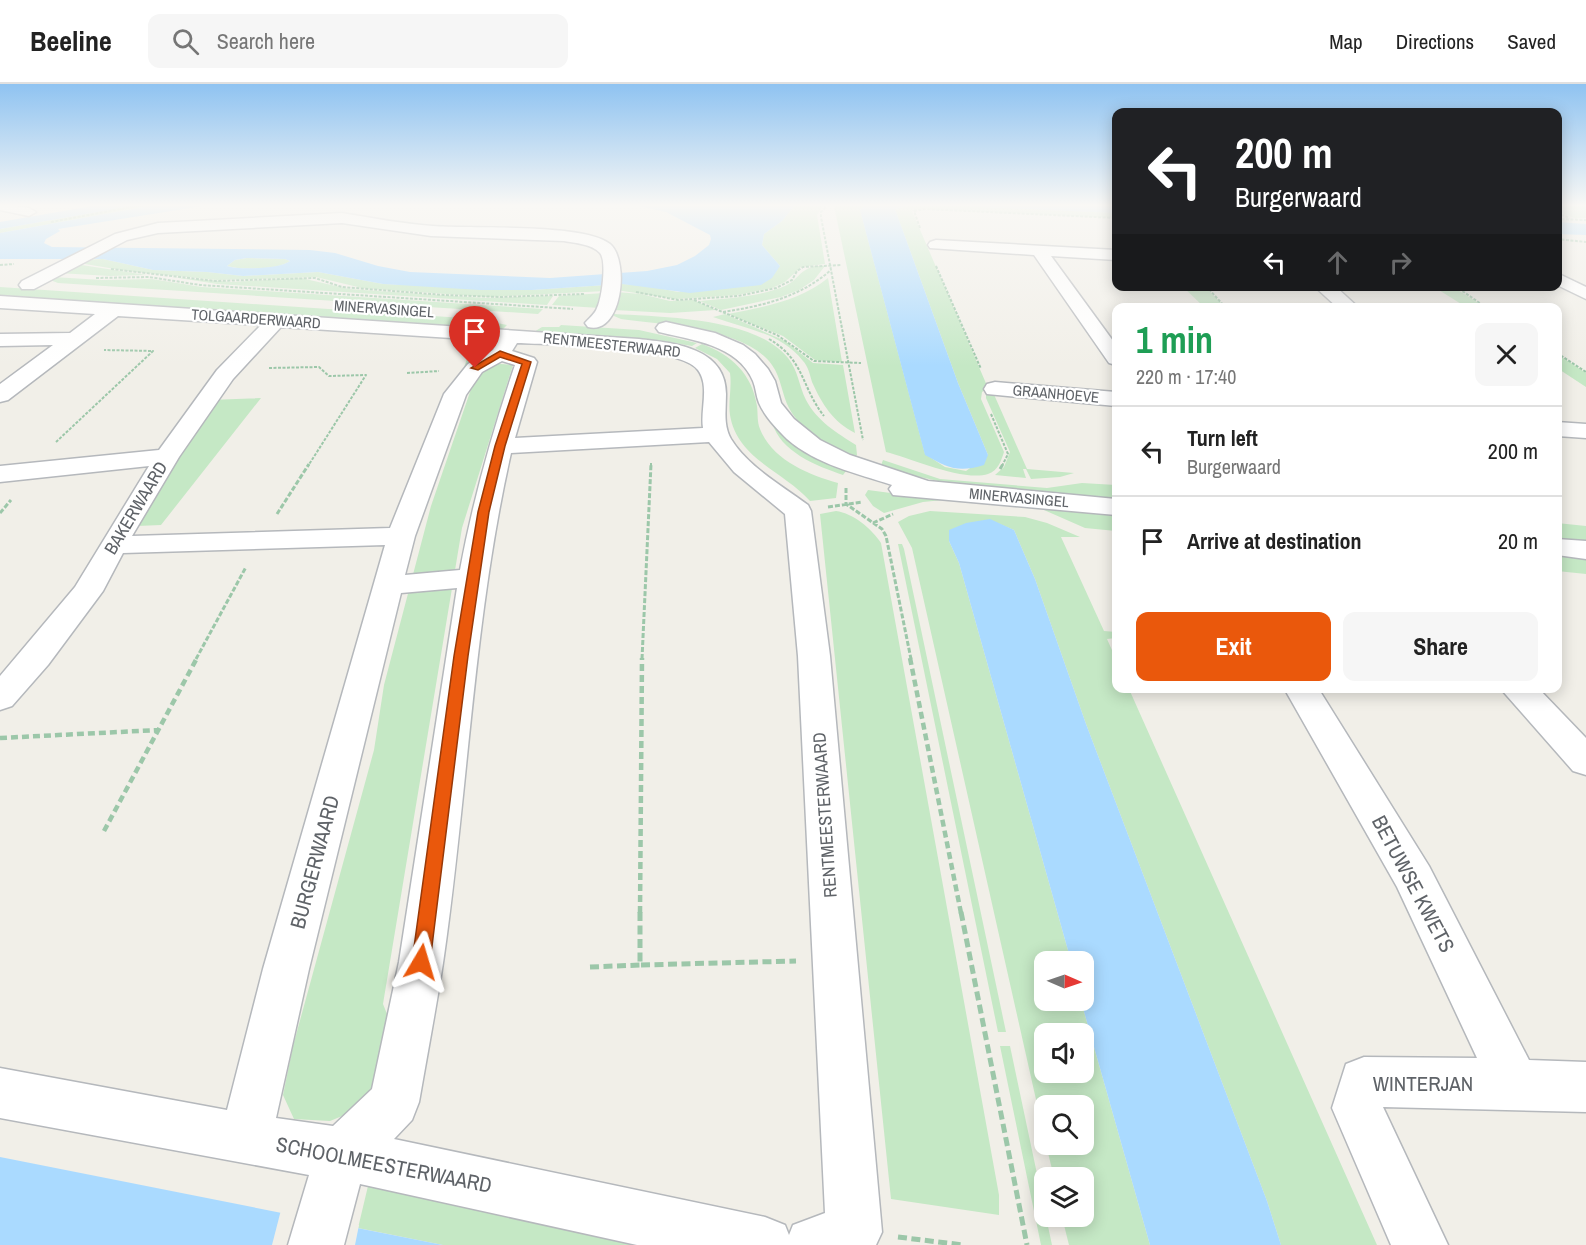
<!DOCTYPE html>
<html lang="en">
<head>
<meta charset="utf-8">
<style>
  body { margin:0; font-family:"Archivo Narrow",sans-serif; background:#f6f6f6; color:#222; height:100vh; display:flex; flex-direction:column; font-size:22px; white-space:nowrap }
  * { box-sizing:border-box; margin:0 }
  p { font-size:20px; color:#767676 }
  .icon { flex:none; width:33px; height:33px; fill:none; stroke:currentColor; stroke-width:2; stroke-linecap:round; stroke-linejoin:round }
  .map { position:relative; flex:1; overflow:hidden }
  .sheet { position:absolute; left:1112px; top:219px; width:450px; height:390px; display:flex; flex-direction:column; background:#fff; border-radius:12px; box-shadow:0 3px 15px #0003 }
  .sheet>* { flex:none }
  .guide { position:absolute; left:1112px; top:24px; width:450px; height:183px; border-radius:12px; box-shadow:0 3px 15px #0003; background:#202124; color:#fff; overflow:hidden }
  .needle { width:39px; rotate:92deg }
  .buttons { position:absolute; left:1034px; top:867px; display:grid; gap:12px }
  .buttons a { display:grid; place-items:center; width:60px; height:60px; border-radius:12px; background:#fff; box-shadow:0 3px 15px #0003; font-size:30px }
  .pin { position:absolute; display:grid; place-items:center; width:51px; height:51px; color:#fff; margin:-62px -26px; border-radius:50% 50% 50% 0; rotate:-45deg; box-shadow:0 0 6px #0007 }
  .pin .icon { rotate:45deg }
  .me { position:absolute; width:66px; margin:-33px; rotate:7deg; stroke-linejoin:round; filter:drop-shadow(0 0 4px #0008) }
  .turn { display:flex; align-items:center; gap:21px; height:126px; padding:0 24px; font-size:27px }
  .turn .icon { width:78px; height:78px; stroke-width:2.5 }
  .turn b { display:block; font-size:42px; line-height:51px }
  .lanes { display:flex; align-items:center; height:57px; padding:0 24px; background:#0003; justify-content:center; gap:30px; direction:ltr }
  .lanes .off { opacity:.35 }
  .round { display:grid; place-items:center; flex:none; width:63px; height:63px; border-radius:12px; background:#f6f6f6 }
  .head { display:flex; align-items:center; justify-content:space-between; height:102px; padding:0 24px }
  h1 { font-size:36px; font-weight:700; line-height:45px; color:#1e9e55 }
  .cta { display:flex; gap:12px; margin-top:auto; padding:12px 24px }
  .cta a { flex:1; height:69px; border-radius:12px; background:#ea580c; color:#fff; font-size:24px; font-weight:700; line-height:69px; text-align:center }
  .cta a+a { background:#f6f6f6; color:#222 }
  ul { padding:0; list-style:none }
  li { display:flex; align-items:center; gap:18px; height:90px; padding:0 24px; border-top:2px solid #e0e0e0 }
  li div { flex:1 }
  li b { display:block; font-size:22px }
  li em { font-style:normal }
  header { display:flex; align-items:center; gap:36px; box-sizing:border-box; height:84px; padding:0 30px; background:#fff; border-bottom:2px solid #e0e0e0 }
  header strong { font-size:28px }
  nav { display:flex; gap:33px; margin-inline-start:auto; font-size:21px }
  .search { width:420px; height:54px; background:#f6f6f6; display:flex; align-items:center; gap:15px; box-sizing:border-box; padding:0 21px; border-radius:12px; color:#767676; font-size:22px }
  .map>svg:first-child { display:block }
  .green { fill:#c5e8c5; fill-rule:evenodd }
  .water { fill:#aadaff; fill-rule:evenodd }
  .pier { fill:#f1efe8 }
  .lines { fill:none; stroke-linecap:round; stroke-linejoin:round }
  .minor-casing { stroke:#b5b8bc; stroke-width:3 }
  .path-far3 { stroke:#9cc7a9; stroke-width:2; stroke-dasharray:3 1.5; stroke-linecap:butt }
  .path-far2 { stroke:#9cc7a9; stroke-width:3; stroke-dasharray:5 2; stroke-linecap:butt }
  .path-far1 { stroke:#9cc7a9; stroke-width:4.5; stroke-dasharray:7 4; stroke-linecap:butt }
  .path { stroke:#9cc7a9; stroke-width:5; stroke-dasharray:9 4.5; stroke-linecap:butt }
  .minor { fill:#fff; fill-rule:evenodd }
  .route { fill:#ea580c; stroke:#983908; stroke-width:1.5 }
  .labels { text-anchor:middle; stroke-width:4.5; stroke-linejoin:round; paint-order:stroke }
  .far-street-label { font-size:15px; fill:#5f6368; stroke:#fff }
  .street-label { font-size:18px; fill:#5f6368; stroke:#fff }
  .near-street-label { font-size:21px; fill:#5f6368; stroke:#fff }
</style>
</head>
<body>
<header>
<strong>Beeline</strong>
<div class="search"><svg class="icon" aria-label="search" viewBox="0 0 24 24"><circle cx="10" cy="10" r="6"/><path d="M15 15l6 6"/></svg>Search here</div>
<nav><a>Map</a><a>Directions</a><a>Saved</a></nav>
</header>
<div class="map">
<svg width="1586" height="1161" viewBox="0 0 1586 1161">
  <rect width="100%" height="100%" fill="#f1efe8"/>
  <path class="green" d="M143 120H160L0 149V145Z
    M796 120H825L817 131 825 180 801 183 785 198 772 204 737 211 676 215 616 206 619 200H622L643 201 678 208 780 182 762 161 764 150 782 137Z
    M834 120H866L860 126 925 370 945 383 966 387 988 371 958 299 895 125 917 120 1116 129V134L925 125 912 127 988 304 982 308 981 315 1004 368C1001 377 998 387 988 390 964 398 910 374 886 368L834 122 831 121Z
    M1557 120 1586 121V134H1574L1557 127Z
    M247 174 285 175 290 177C279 186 241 186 227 182L235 176Z
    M103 175 153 186 207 188 243 192 318 188 383 200 532 206 606 201 605 207 488 213 461 211 362 204 316 193 217 196 127 187 79 179 85 176Z
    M75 180 147 191 110 192 58 189Z
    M815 182H825L814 196 799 206 781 213 721 226 700 217C728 214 759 213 785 202 799 196 797 187 815 182Z
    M53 193 102 196 152 195 202 203 543 225 538 230 58 199 50 196Z
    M172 193 232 198 301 194 349 205 406 209 486 214 553 212 547 221 217 200Z
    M828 194 842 278 815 276 783 252 728 230C763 223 800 217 828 194Z
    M0 203 493 236 492 238 507 241 502 246H487L0 211Z
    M1183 203H1205L1225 223H1204Z
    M1434 203H1453L1485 223H1466Z
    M616 208 641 210 670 217 693 216 716 226 670 229 614 226Z
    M604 209 600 224 552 221 559 212Z
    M614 230C662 233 755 233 788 274 798 286 799 302 806 316 817 337 837 349 856 361L857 371 854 374C829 362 803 350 789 324 782 311 781 293 772 281 745 243 663 241 621 235L614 232Z
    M725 230 785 257 813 279 843 281 855 349C833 338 822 320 812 298 810 291 808 282 803 277 780 248 745 245 713 233Z
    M561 241 639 246 697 259 692 262 662 257 534 248 542 243H559Z
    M482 255 496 256V260L459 298 470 266Z
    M702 260C732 271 752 290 757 322 758 330 757 338 760 345 772 376 809 391 838 399L836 414 810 417C785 388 737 375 730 331 728 318 732 303 730 289L717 275 695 264Z
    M1557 270 1586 289V303L1557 284Z
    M491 279 513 281 462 444 383 920 389 935 374 1005 352 1028 330 1037 294 1035 283 1011 293 962 374 666 384 601 431 422 471 305 476 293Z
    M992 306 1027 385 1074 389 1060 393 1031 395 1026 385H1023L1026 394 995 391 1004 383 1010 368 986 314V310Z
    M261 314 161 441 137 442 210 316Z
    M772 338 849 383 843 391C817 382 780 368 772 338Z
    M883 376 940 395 1047 404 1082 399 1116 401V415L947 399 880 384Z
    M868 406 943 416 923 418 884 429 873 422 865 411Z
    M1044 424 1116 430V447L1085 444 1044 426Z
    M836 427C853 429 872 445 881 459L999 1111V1131L891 1115 820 430Z
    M930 427 1025 433 1047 439 1080 453H1061L1104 547 1116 548V554L1107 555 1116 575V604L1129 605 1377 1161H1281L1267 1117 1086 640 1035 495 1014 446 990 436 949 457 959 479 1071 877 1044 878V916L1081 917 1150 1161H1069L1062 1133 1083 1132V1094L1054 1093 1046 1061 1083 1060V1022H1044V1051L912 464 898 438 909 432ZM1044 950H1083V988H1044Z
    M1557 439 1586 442V457L1557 455Z
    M898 460H902L904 465 1006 948H998Z
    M1557 471 1586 474V490L1557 487Z
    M1000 962H1010L1044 1123V1132L1046 1133 1052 1161H1041Z
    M368 1102 670 1161H443L358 1144Z"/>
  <path class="water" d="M104 120H143L0 145V138Z
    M160 120H215L58 145 60 147 46 155 44 159 52 163 310 166 335 169 378 182 410 188 550 194 647 187 677 181 695 172 709 161 711 155 710 151 666 128 629 120H796L782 137 764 150 762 161 780 182 772 194 761 201 690 209 622 200 532 206H480L383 200 318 188 243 192 207 188 153 186 103 175H0V149ZM247 174 285 175 290 177C280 185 239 186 227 182L235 176Z
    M866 120H1116V129L917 120 895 125 958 299 988 371 984 381C958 389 948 384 925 371L860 126Z
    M1557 138 1586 140V151L1557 150Z
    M990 435 1014 446 1035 495 1086 640 1267 1117 1281 1161H1150L1081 917 1083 878 1071 877 959 479 949 457V446L966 439Z
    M0 1073 443 1161H0Z"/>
  <path class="pier" d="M281 1126 359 1141 355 1161H272Z"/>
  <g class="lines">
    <defs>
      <path id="minor" d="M0 120 29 124 36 128 29 132 0 126Z
        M342 129C372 134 403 140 433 142 470 145 585 139 610 160 630 177 622 252 588 243L585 239C589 234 595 230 597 224 602 214 607 177 600 169 592 160 575 159 564 157L431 152 342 139 158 149 127 156 34 205H22L19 201 22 197 115 150 158 139Z
        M936 156 1116 166V176L1051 172 1116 261V281L1109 279 1034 171 930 164 928 161 930 158Z
        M1557 189 1586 203V215L1557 201Z
        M1314 202H1335L1359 224H1338Z
        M0 212 639 255C675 259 726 264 726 310 726 326 723 341 731 355 748 383 783 402 808 421L811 427 830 572 882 1148 876 1161H637L360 1100 344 1161H288L309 1091 0 1034V984L227 1026 263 885 385 461 123 469 103 507 48 581 12 622 0 626V592L75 503 149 382 0 398V382L159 366 217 286 261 241 118 232 8 316 0 318V300L53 261 0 262V250L70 249 95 230 0 224ZM281 243 498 257 493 266 468 280 444 310 390 444 132 452 179 373 233 295ZM517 259C552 261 679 261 698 286 710 302 700 326 703 344L515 354 537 278 534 274 512 267ZM502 277 515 281C492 349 473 416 460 486L405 491 415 452 466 311 482 288ZM709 358 734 388 785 430 798 572 825 1129 793 1141 789 1151 785 1141 765 1133 394 1055 412 1036 419 1018C427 972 436 925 443 879 468 709 473 537 511 369ZM457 504 399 878 372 1005 333 1042 276 1034 309 885 401 509Z
        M666 238 715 249 743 261 755 270 768 285 775 297 781 319 794 335 820 356 850 371 928 397 1116 415V431L893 411 889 405 892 401C856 389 817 381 787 355 777 345 765 333 759 319 756 312 756 304 753 297 738 261 692 256 659 248L656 244 659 240Z
        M995 298 1116 308V322L987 310 984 305 987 300Z
        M1557 338 1586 340V354L1557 352Z
        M1557 455 1586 457V475L1557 471Z
        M1284 604H1318L1429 782 1529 976 1586 978V1028L1383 1023 1448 1161H1391L1332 1024 1346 980 1364 973 1477 974 1397 803Z
        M1500 604H1538L1586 654V691L1573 687Z"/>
    </defs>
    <use href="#minor" class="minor-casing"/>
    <path class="path-far3" d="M829 120 821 128V133L863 356
      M1557 129 1570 134
      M1557 135 1586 136
      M51 138 141 121
      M920 144 914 127 925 125 1116 134
      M1557 155 1586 158
      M0 181 14 180
      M936 182 981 285
      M111 185 215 197 315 194 342 203 444 211 501 213 584 210
      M96 194 149 193 200 201 573 225
      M1206 202 1226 224
      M1455 202 1487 224
      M636 208 678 216 738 212 776 204 792 196 797 187 803 183 841 181
      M694 216 777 251 814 277 861 279
      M723 228C763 222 800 213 831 186
      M769 255C805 276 801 303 824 332
      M1557 269 1586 288
      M269 284 319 283 329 292 366 291 308 382
      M407 289 439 287
      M991 330 1008 370 1002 382
      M56 358 153 267 104 266
      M651 382V379"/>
    <path class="path-far2" d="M1000 385 1003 380
      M846 404V420L882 445 886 452 911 575
      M828 423 862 418
      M0 429 11 416
      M277 430 309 380
      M873 439 893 430
      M196 575 246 483
      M642 575 651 380"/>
    <path class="path-far1" d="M910 574 961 829
      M0 654 158 646
      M104 747 197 574
      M640 829 642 574"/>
    <path class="path" d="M640 828V881L796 877
      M961 828 1027 1161
      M590 883 640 881
      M898 1153 963 1161"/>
    <use href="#minor" class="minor"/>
  </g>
  <linearGradient id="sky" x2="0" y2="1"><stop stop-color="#8fc3f1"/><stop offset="0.43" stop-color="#f9f8f5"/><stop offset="1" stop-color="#f9f8f5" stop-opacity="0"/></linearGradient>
  <rect width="1586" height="282" fill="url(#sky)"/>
  <path class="route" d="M500 267 531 278 505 362 489 428 468 572 430 878 427 884 421 886 414 884 412 878 454 572 478 428 495 362 522 280 500 273 478 286 471 284Z"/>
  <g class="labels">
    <g class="far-street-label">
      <text transform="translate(384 225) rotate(4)" y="5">MINERVASINGEL</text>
      <text transform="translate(256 235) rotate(4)" y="5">TOLGAARDERWAARD</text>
      <text transform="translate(612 261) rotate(6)" y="5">RENTMEESTERWAARD</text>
      <text transform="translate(1056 310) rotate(5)" y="5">GRAANHOEVE</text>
      <text transform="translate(1019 414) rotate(5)" y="5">MINERVASINGEL</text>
    </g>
    <g class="street-label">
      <text transform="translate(136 424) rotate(-59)" y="6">BAKERWAARD</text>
      <text transform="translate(825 731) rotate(-94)" y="6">RENTMEESTERWAARD</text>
    </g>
    <g class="near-street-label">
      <text transform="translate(315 778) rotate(-75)" y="7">BURGERWAARD</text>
      <text transform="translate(1413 800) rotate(62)" y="7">BETUWSE KWETS</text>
      <text x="1423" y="1007">WINTERJAN</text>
      <text transform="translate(384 1081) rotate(11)" y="7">SCHOOLMEESTERWAARD</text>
    </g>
  </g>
</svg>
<div class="buttons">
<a><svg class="needle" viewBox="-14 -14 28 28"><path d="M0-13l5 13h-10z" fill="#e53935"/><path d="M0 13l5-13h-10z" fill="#767676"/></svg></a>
<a><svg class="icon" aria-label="sound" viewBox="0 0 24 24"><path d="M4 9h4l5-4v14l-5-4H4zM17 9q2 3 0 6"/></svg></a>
<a><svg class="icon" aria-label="search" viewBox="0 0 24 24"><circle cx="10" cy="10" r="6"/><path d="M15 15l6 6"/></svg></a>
<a><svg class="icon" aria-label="layers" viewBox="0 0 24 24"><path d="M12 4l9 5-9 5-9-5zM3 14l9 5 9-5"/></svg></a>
</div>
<div class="pin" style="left:475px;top:284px;background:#d93025"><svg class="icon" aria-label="arrive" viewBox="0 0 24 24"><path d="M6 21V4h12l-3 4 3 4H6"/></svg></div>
<svg class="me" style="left:421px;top:878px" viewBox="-20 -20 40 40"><path d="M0-17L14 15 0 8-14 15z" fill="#ea580c" stroke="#fff" stroke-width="4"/></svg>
<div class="guide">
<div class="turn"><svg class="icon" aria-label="left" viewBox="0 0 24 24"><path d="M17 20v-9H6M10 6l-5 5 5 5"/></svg><div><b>200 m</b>Burgerwaard</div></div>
<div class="lanes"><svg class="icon" aria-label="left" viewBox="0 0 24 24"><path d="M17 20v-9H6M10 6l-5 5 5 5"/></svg><svg class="icon off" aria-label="ahead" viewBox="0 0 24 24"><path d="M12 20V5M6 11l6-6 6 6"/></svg><svg class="icon off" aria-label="right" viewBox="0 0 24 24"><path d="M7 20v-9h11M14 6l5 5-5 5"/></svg></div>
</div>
<section class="sheet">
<div class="head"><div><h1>1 min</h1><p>220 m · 17:40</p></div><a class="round"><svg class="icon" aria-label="close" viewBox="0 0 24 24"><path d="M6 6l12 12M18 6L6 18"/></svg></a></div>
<ul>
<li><svg class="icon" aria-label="left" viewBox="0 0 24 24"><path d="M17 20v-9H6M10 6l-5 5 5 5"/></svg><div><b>Turn left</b><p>Burgerwaard</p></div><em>200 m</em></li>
<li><svg class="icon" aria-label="arrive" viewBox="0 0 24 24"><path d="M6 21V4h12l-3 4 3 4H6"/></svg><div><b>Arrive at destination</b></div><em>20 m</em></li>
</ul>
<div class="cta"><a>Exit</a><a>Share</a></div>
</section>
</div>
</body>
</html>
